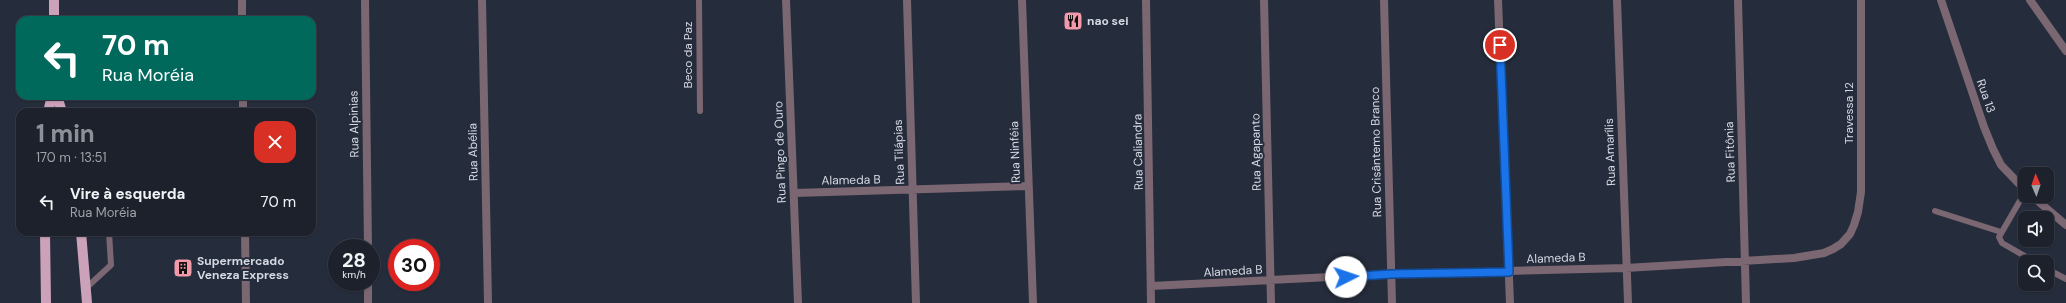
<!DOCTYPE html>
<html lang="pt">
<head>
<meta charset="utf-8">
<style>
  body { margin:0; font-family:"DM Sans",sans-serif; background:#252934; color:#f1f3f6; height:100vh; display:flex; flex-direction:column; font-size:15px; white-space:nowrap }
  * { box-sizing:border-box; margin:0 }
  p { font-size:13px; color:#a0a3a9 }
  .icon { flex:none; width:22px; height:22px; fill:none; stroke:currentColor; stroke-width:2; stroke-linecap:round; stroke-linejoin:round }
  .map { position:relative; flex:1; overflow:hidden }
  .panel { position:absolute; left:16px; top:108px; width:300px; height:128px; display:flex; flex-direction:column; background:#1c212c; border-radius:12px; box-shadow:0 1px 3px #0004,0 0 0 1px #3a3e48 }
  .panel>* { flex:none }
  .guide { position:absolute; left:16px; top:16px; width:300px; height:84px; border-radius:12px; box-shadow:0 1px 3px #0004,0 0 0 1px #3a3e48; background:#00695c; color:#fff; overflow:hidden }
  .needle { width:26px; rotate:358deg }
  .fabs { position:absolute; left:2018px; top:167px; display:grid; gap:8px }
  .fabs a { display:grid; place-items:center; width:36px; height:36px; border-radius:8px; background:#1c212c; box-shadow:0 1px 3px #0004,0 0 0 1px #3a3e48; font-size:20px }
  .speed { position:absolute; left:328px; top:239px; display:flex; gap:8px; font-size:20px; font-weight:700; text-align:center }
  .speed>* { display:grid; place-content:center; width:52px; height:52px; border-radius:50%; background:#1c212c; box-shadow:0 1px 3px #0004,0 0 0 1px #3a3e48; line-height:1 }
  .speed small { font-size:10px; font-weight:400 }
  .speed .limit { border:6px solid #d22; background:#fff; color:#111 }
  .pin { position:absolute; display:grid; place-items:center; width:34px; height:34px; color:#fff; margin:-17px; border:2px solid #fff; border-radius:50%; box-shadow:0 1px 4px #0007 }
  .me { position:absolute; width:44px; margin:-22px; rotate:86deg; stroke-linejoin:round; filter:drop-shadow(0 0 3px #0008) }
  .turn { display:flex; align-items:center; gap:14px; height:84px; padding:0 20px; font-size:18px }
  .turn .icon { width:52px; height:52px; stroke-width:2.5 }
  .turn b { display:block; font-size:28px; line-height:34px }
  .round { display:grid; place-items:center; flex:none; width:42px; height:42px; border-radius:12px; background:#252934 }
  .overview { display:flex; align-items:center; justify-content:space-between; height:68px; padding:0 20px }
  h1 { font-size:24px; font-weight:800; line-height:30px; color:#8c9099 }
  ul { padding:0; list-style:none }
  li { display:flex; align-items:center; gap:12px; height:52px; padding:0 20px }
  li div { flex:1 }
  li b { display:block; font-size:15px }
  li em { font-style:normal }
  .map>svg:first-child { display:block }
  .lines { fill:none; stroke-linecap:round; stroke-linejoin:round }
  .service { stroke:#7b6772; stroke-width:6 }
  .minor { stroke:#7b6772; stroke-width:8 }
  .primary { stroke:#cba2b9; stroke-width:10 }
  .route-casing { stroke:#114b97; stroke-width:10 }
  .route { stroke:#1a73e8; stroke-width:7 }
  .labels { text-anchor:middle; stroke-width:4; stroke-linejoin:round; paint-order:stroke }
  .poi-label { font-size:12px; font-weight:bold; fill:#d5d9e3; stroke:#252c3b; text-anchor:start }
  .street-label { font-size:12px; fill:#d5d9e3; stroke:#252c3b }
</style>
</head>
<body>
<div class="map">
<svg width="2066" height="303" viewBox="0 0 2066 303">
  <rect width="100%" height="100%" fill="#252c3b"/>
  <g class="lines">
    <path class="service" d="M699 0 700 111
      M2025 192 1999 237 2002 243 2035 262
      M1935 211 2001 232
      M2047 269 2066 279
      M86 288 111 265 109 232"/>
    <path class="minor" d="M242 0V20
      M365 0 368 248
      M482 0 488 303
      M786 0 798 303
      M907 0 916 303
      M1022 0 1033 303
      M1146 0 1151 303
      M1264 0 1271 303
      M1384 0 1392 303
      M1498 0 1510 303
      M1617 0 1628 303
      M1738 0 1746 303
      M1941 0 1984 127 1993 149 2001 165 2025 190
      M2030 0 2066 51
      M243 96V112
      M794 193 1028 186
      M2032 196 2066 225
      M245 232 246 303
      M368 282V303
      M1151 286 1391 274 1626 268 1794 258 1824 253 1833 249 1841 244 1850 234 1854 225 1858 212 1861 192V0"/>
    <path class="primary" d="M54 0V20
      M57 96 62 112
      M48 112 52 96
      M45 232 46 303
      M81 232 87 303"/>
  </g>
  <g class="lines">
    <defs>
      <path id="route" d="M1346 277 1391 274 1509 272 1500 45"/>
    </defs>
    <use href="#route" class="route-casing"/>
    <use href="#route" class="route"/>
  </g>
  <defs>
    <symbol id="restaurant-square" viewBox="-11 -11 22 22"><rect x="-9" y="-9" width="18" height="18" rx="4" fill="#f39aaa" stroke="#252c3b"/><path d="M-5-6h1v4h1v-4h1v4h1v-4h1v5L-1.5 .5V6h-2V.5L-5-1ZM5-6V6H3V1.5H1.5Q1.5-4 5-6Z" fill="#111"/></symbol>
    <symbol id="building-square" viewBox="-11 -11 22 22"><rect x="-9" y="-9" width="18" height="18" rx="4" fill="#f39aaa" stroke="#252c3b"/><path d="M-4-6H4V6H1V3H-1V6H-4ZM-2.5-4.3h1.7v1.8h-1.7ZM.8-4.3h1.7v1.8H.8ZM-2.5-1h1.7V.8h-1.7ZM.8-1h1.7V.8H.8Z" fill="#111"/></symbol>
  </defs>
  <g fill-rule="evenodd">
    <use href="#restaurant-square" x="1062" y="10" width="22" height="22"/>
    <use href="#building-square" x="172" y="257" width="22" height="22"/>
  </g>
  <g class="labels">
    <g class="poi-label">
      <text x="1087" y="25">nao sei</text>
      <text x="197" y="265">Supermercado<tspan x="197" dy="14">Veneza Express</tspan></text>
    </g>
    <g class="street-label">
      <text transform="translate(688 55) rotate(-90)" y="4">Beco da Paz</text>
      <text transform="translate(1986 96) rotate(71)" y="4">Rua 13</text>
      <text transform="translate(1849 113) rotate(-90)" y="4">Travessa 12</text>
      <text transform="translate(354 124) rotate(-91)" y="4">Rua Alpinias</text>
      <text transform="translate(473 152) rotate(-91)" y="4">Rua Abélia</text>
      <text transform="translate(780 152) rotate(-92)" y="4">Rua Pingo de Ouro</text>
      <text transform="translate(899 152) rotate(-92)" y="4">Rua Tilápias</text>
      <text transform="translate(1015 152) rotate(-92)" y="4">Rua Ninféia</text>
      <text transform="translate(1138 152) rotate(-91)" y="4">Rua Caliandra</text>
      <text transform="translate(1256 152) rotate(-91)" y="4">Rua Agapanto</text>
      <text transform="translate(1376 152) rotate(-91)" y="4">Rua Crisântemo Branco</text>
      <text transform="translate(1610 152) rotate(-92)" y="4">Rua Amarílis</text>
      <text transform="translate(1730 152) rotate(-92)" y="4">Rua Fitônia</text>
      <text transform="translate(851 180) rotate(-1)" y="4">Alameda B</text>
      <text transform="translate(1556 258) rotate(-2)" y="4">Alameda B</text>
      <text transform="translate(1233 271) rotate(-3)" y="4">Alameda B</text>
    </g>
  </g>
</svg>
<div class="fabs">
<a><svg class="needle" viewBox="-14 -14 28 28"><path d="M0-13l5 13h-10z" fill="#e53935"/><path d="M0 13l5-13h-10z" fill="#a0a3a9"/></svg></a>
<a><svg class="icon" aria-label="sound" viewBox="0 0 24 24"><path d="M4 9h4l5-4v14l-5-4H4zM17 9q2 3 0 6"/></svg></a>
<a><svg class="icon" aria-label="search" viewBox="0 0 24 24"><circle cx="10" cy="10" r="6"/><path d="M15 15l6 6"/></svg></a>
</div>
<div class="speed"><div>28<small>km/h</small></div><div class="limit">30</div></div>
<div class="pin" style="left:1500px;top:45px;background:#d93025"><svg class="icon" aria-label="arrive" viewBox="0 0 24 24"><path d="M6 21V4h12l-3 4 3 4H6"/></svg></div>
<svg class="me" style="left:1346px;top:277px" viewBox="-20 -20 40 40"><circle r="19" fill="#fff"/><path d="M0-13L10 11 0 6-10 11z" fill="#1a73e8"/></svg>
<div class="guide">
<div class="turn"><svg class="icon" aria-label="left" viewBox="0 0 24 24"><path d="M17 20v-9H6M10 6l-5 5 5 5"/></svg><div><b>70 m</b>Rua Moréia</div></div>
</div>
<section class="panel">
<div class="overview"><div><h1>1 min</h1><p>170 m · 13:51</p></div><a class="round" style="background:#d93025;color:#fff"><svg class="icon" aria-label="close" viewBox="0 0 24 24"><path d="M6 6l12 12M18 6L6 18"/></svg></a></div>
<ul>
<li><svg class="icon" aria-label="left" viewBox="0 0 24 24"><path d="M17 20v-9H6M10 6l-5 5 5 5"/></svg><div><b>Vire à esquerda</b><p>Rua Moréia</p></div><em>70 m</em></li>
</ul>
</section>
</div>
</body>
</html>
